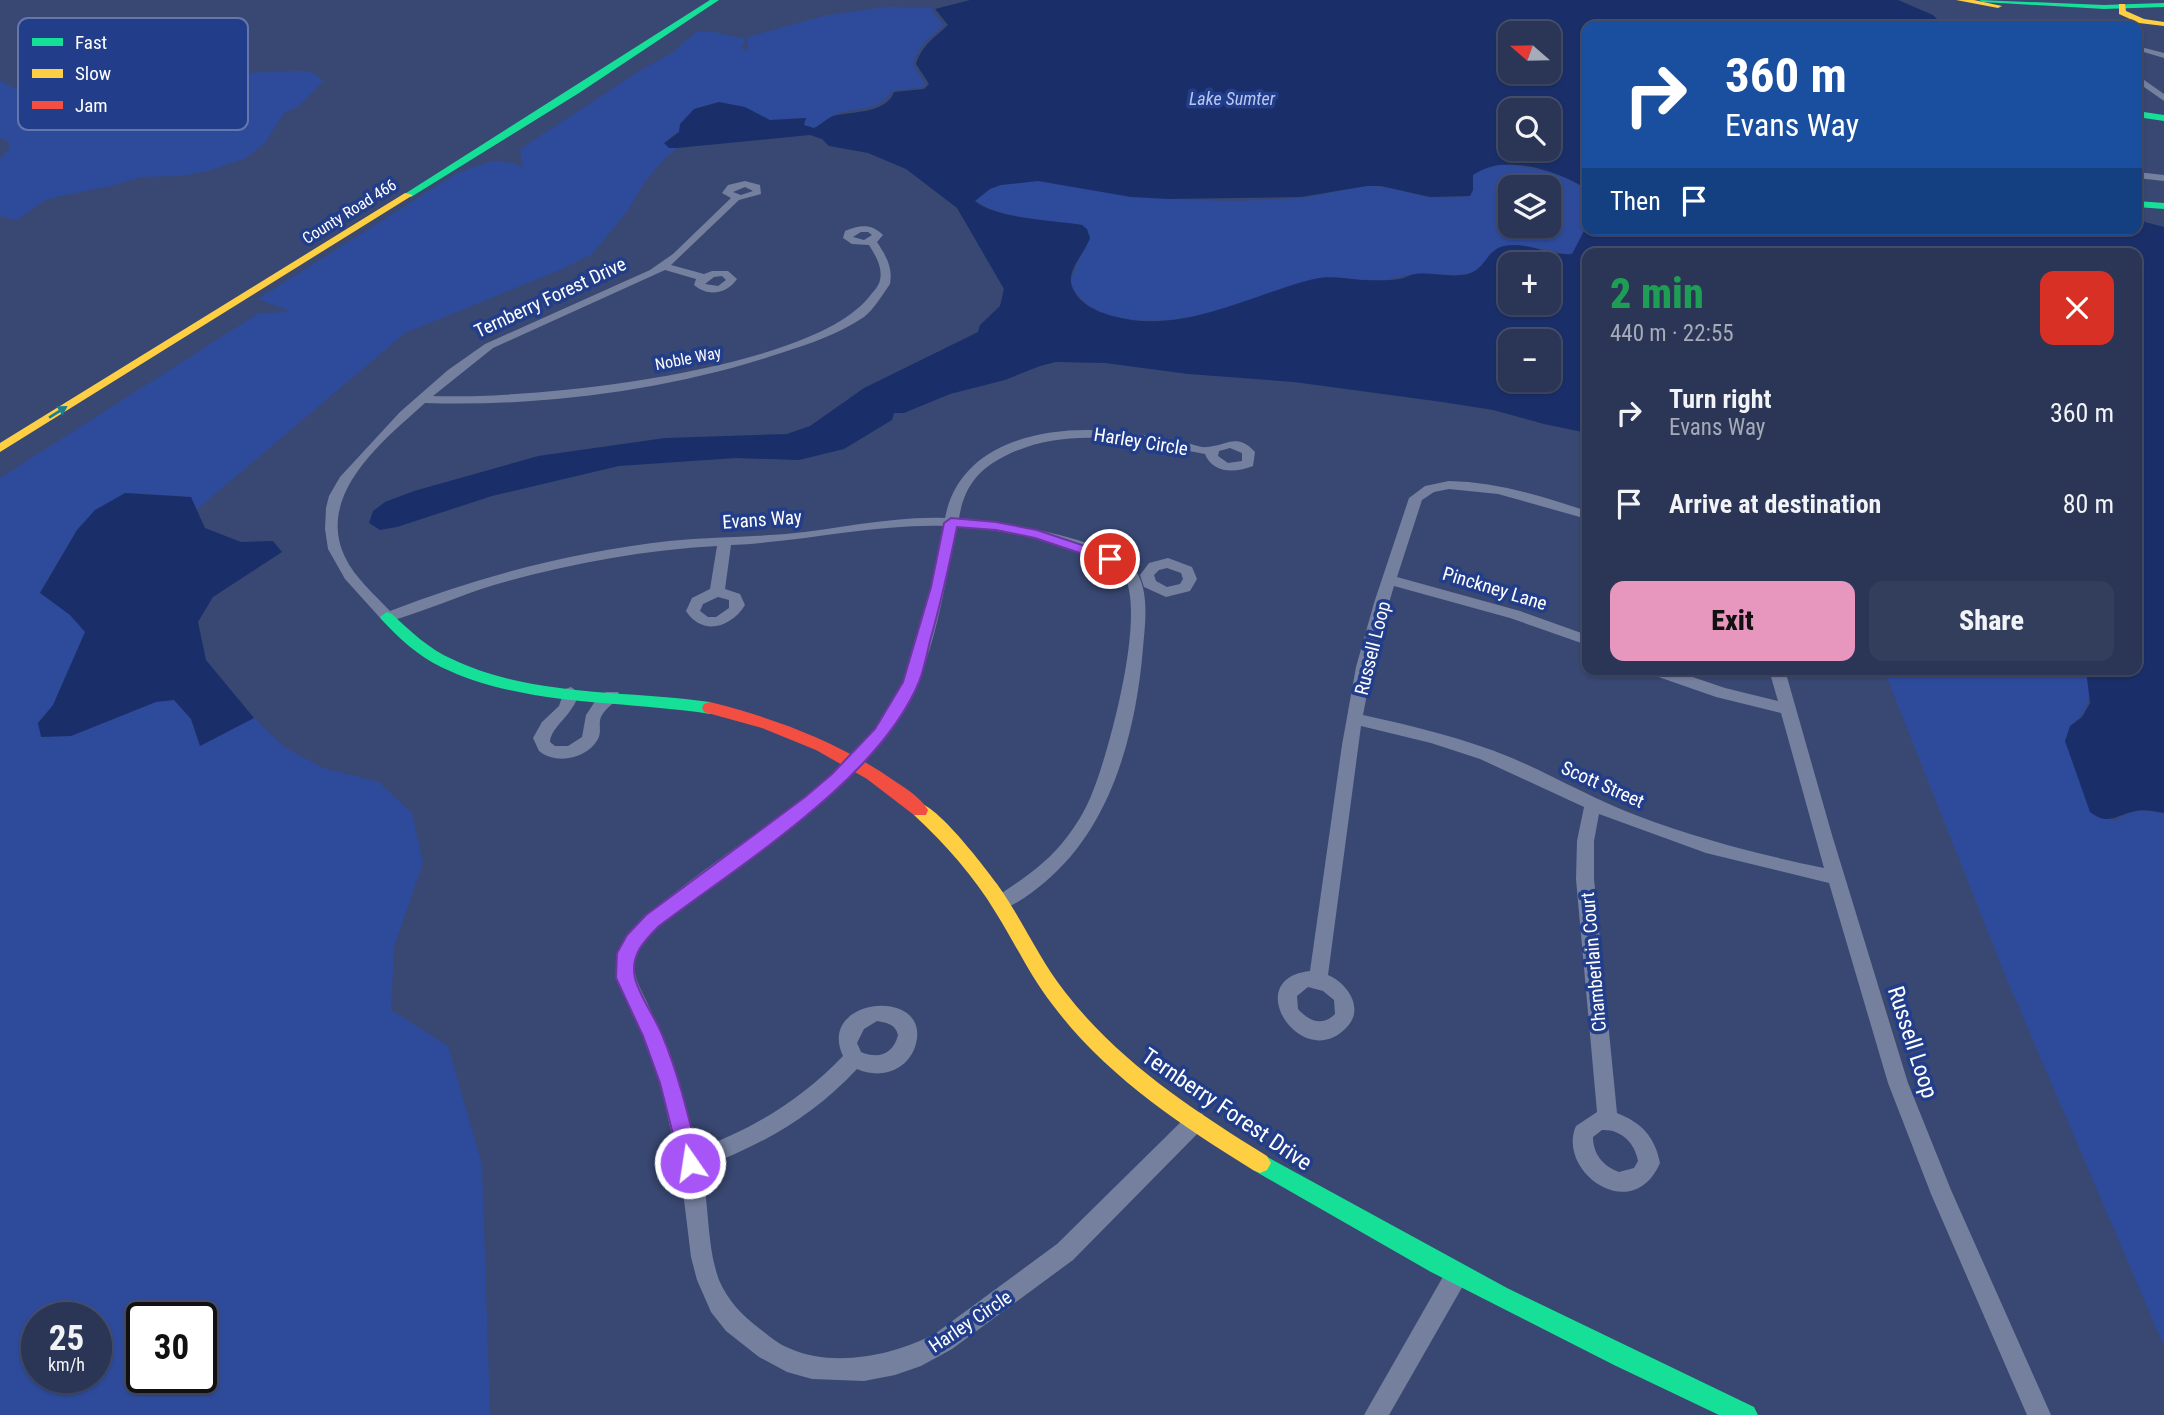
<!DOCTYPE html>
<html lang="en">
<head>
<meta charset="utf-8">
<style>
  body { margin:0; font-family:"Roboto Condensed",sans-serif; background:#333e5c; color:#f1f3f6; height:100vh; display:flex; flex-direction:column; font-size:26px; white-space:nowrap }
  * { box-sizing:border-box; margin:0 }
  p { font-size:23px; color:#a6abb9 }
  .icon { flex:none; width:38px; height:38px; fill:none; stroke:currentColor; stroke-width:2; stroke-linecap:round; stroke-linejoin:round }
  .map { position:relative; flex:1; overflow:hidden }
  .sheet { position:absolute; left:1582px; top:248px; width:560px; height:427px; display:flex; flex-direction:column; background:#2b3656; border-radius:14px; box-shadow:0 2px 5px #0004,0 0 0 2px #47506c }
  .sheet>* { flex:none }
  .banner { position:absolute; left:1582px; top:21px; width:560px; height:214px; border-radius:14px; box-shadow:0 2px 5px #0004,0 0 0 2px #47506c; background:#1a4fa0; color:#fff; overflow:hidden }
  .needle { width:46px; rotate:290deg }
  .fabs { position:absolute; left:1498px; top:21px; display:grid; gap:14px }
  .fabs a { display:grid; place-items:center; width:63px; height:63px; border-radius:14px; background:#2b3656; box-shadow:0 2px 5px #0004,0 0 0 2px #47506c; font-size:35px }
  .speed { position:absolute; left:21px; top:1302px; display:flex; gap:14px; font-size:35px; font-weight:700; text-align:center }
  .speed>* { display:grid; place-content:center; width:91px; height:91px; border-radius:50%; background:#2b3656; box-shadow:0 2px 5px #0004,0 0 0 2px #47506c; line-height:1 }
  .speed small { font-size:18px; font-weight:400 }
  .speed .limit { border:4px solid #111; border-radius:10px; background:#fff; color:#111 }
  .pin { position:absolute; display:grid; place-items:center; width:60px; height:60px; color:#fff; margin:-30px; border:4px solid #fff; border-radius:50%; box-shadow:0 2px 7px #0007 }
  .me { position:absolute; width:77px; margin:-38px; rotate:347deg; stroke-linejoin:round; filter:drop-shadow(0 0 5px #0008) }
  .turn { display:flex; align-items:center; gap:24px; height:147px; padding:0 28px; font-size:32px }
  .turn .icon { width:91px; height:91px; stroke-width:2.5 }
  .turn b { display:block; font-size:49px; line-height:60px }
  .then { display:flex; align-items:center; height:66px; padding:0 28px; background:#0003; gap:14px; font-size:26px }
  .round { display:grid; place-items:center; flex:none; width:74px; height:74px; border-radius:14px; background:#333e5c }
  .head { display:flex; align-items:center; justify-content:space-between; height:119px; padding:0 28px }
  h1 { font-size:42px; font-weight:800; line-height:52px; color:#1e9e55 }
  .primary-button { display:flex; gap:14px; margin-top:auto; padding:14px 28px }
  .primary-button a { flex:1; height:80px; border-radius:14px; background:#e797bd; color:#111; font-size:28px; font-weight:800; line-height:80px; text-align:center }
  .primary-button a+a { background:#333e5c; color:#f1f3f6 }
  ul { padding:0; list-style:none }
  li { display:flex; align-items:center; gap:21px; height:91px; padding:0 28px }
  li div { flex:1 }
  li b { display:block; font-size:26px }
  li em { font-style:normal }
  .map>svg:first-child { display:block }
  .green { fill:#2e4b9b; fill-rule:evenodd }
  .water { fill:#1a2f6a; fill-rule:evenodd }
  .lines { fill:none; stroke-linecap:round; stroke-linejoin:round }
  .street { fill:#75809f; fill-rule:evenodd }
  .fast { fill:#16e098; fill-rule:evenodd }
  .slow { fill:#ffcf43; fill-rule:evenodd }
  .jam { fill:#f24e42; fill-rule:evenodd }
  .oneway { fill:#1d7e8f }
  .route { fill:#a855f7; stroke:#6d37a1; stroke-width:2 }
  .labels { text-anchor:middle; stroke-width:7; stroke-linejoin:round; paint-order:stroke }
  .far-street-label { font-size:16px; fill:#fff; stroke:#223d89 }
  .far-water-label { font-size:18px; font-style:italic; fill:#b9c9f2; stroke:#223d89 }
  .street-label { font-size:19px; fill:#fff; stroke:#223d89 }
  .near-street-label { font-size:23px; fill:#fff; stroke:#223d89 }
  .key { fill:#223d89; stroke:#6477ac; stroke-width:2 }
  .key-label { font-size:19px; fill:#fff }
</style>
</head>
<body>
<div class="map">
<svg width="2164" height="1415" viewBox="0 0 2164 1415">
  <rect width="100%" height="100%" fill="#394872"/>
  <path class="green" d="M887 7 933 8 931 10 944 25C930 38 918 45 913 64L925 84 922 87 891 91C880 113 853 106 834 115 826 118 822 124 814 128L804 125 802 118 770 120 719 102 694 109 679 127V132L671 136 669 147 677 148 664 159 643 184 629 209 592 254 562 269 405 333 196 510 191 497 125 493 77 530 40 592 70 615 86 632 53 705 38 723 71 736 156 701 174 700 191 719 200 746 254 718 284 747 323 768 379 782 412 813 423 863 394 947 391 1010 448 1046 482 1165 490 1415H0V478L259 313 292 312 258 299 456 174C483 164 495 155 523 167L520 149 641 70 672 53 696 32H714L746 39 741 48 748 51V37L827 15ZM37 1318H96V1377H37ZM142 1318H201V1377H142Z
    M301 71 314 73 323 81 299 106 284 113 265 143 246 158 208 171 182 176 141 177 111 186 61 196 45 200 17 220 0 216V159L10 148 8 141 0 138V81L25 94H47L106 91 240 73Z
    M1505 164 1555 173 1587 189V225L1576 251 1568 254 1519 245 1490 253C1476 286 1442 271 1415 274 1403 275 1392 280 1379 280 1360 280 1338 276 1320 279 1302 282 1287 288 1270 294 1219 312 1162 330 1109 315 1091 309 1078 300 1070 282L1079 259 1083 225C1055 221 996 219 975 200 993 178 1035 179 1061 184 1140 200 1220 204 1301 198 1324 196 1346 187 1369 186 1389 186 1408 193 1427 197 1441 199 1456 197 1470 196L1473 190V175L1492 165ZM1510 187H1549V226H1510Z
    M1884 670H2086C2093 694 2090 711 2070 726L2113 821 2137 810 2164 813V1346L2006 977Z"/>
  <path class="water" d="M970 0H1898L1933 15 1939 21 1932 26H1587V189C1557 171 1505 152 1473 175V190L1470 196 1430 197 1381 186H1367L1301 197 1168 199 1131 197 1038 181 1001 185 990 189 975 201C996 219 1055 220 1082 225L1087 229 1090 238C1084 256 1063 272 1074 291 1081 304 1096 311 1109 315 1180 337 1248 295 1314 279 1329 275 1347 279 1362 280 1375 280 1387 281 1399 279 1405 278 1409 275 1415 274 1432 272 1450 278 1468 274 1486 269 1486 250 1504 246 1527 241 1549 256 1572 254L1587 225V229H2137V220L2164 227V813C2156 812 2144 809 2136 811 2117 814 2109 827 2090 812L2065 741 2070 726 2082 717 2090 703 2086 670H2137V254H1587V433L1544 424 1493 410 1442 402 1294 382 1188 374 1105 363 1056 362 1040 366 1005 380 950 394 904 413H894L892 420 844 449 799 460 736 458 619 466 492 496 397 527 380 530 369 523 373 511 385 502 414 491 538 456 665 438 787 434 810 426 864 388 978 332 980 325 1000 306 1004 289 957 208 906 169 868 153 829 146 822 139 810 135 677 148H669L664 143 679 132 680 124 694 109 719 102 745 107 770 120 806 118 804 125 814 128C821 125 826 119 833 116 852 111 886 114 894 92L924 89 929 84 916 64C922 45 934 38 948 25L935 9ZM1510 33H1549V72H1510ZM1510 110H1549V149H1510ZM1510 264H1549V303H1510ZM1510 341H1549V380H1510Z
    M125 493 191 497 205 528 241 542 273 541 282 552 213 597 198 622 206 660 254 718 200 746 191 719 174 700 156 702 71 736 41 737 38 723 53 705 85 632 70 615 40 593 77 530 95 510Z"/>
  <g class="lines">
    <path class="street" d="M1999 22 2024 26H1996Z
      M2137 46 2164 53V58L2137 50Z
      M2137 75 2164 94V101L2137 82Z
      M2137 172 2164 175V181L2137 178Z
      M745 181 760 185 761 194 739 200 671 265 704 274 712 271H728L737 279C727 294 708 297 694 285L696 279 665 270 493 348 433 396C528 400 809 372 869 297 873 292 879 286 880 280 883 267 875 255 869 245L852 244 843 238 845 231C860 225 871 223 883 235L877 242C886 256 893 267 890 284 883 294 874 309 864 317 839 334 809 344 781 353 671 390 541 407 425 403 384 440 315 494 345 557 355 578 374 594 390 611 479 576 573 552 669 541 708 537 747 537 786 534 840 529 891 516 945 518 961 435 1059 423 1129 433 1148 435 1167 439 1186 443 1193 444 1201 448 1207 447 1226 446 1237 432 1255 452L1253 466C1236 473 1213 474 1205 454 1139 441 1068 424 1005 456 977 470 964 488 959 518 997 521 1112 539 1135 570 1150 590 1145 625 1143 648 1136 732 1112 826 1045 882 1032 893 1016 905 1000 910L994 908 991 903 994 898C1020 881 1048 863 1067 837 1076 825 1085 811 1091 796 1108 756 1148 611 1123 574 1104 546 991 529 957 526 942 596 933 678 887 736 863 766 834 793 803 817 771 842 646 923 636 954 630 970 639 986 646 1000 669 1050 683 1096 696 1150 753 1129 801 1100 843 1056 815 996 935 986 915 1047 906 1072 879 1079 857 1069 811 1118 763 1144 701 1168 710 1205 706 1245 719 1280 728 1301 742 1315 760 1329 769 1336 779 1345 791 1349 835 1368 896 1355 936 1333L1057 1244 1189 1114 1196 1111 1203 1114 1206 1121 1203 1128 1073 1260 952 1349 921 1366 895 1375 864 1381 812 1379 787 1372 759 1357 726 1331 711 1312 697 1280 691 1257 681 1175 660 1083 643 1036 617 978V953L636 925C665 899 696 876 728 853 786 812 856 768 892 704 921 650 931 585 944 526 873 524 803 542 731 545L725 589 740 594 745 605C731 628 702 636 686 611L692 598 710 589 717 546C642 550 567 564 494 585 458 596 423 612 387 622L382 620 345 579 328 549 325 529 326 508 329 496 340 477 400 412 448 370 485 344 650 270 673 254 731 198 722 193 728 185ZM745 187 753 191 741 195 733 192ZM861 232H868L872 235 864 240 853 237ZM722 276 726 280 718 286 705 284 714 277ZM1230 448 1242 453V461L1228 463 1218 456 1219 451ZM718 597 729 600V608L716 617H708L700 611 703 604ZM877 1021C888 1023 895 1024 898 1035 893 1055 878 1059 861 1052L857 1043 864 1029Z
      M1449 481C1497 482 1542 496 1587 511V519L1498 494 1449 489 1434 492 1422 500 1397 577 1520 611 1587 635V645L1510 618 1394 586 1376 646 1363 715C1413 726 1464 738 1512 758 1554 776 1595 800 1638 816 1699 839 1761 855 1824 868L1781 713 1716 697 1650 674 1647 670H1672L1725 688 1778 701 1769 670H1785L1832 835 1908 1083 1951 1190 2051 1415H2027L1931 1194 1888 1083 1829 883 1706 853 1599 814 1594 841V879L1617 1113C1642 1123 1655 1137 1660 1163 1632 1227 1556 1171 1576 1126L1597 1112 1576 879 1577 841 1584 807 1480 759 1431 743 1361 726 1328 975C1347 983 1365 1008 1347 1027 1303 1075 1238 979 1310 971L1342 745 1356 667 1374 603 1409 498 1425 486ZM1308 987 1323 991 1334 1000 1335 1014C1322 1027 1309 1021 1298 1009L1297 996ZM1602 1130C1621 1129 1635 1143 1638 1161L1634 1168 1619 1172C1603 1166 1593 1154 1593 1137Z
      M1168 558 1192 567 1197 579 1190 591 1166 597 1144 587 1140 575 1149 563ZM1167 568 1181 573 1183 579 1180 584 1167 587 1156 581 1154 575 1159 570Z
      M571 687 579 693C573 716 551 726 550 742L555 746H568L582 737 586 715 594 703 606 692H618L620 696C615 703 605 708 601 717 598 724 602 731 598 739 587 759 556 765 539 751L533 738 542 722 559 706 565 689Z
      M1456 1265 1464 1268 1467 1276 1464 1284 1389 1415H1364L1448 1268Z"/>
    <path class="fast" d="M710 0H719L579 93 411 197 403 195Z
      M1979 0 2104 5 2164 3V7L2104 9 1983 2Z
      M2137 111 2164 115V121L2137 117Z
      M2137 201 2164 203V209L2137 207Z
      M387 612 392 614C410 631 429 649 452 659 531 697 625 690 710 702L718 708 710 714C621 700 524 707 441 667 418 656 399 638 382 620L380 617Z
      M1260 1153 1507 1288 1754 1407 1758 1415H1719L1614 1365 1431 1272 1253 1170 1249 1163 1253 1156Z"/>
    <path class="slow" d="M1956 0H1974L2002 6 1998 8Z
      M2119 4H2125L2126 11 2144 19 2164 22V26L2139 23 2119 14Z
      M405 193 413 195 0 452V443Z
      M920 803C941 810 983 865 997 884 1022 919 1039 959 1065 992 1119 1062 1193 1110 1267 1156L1271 1163 1267 1170 1260 1173 1253 1170C1179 1124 1105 1075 1052 1004 1030 976 1015 943 996 913 974 876 945 844 914 815L912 810 914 805Z"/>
    <path class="jam" d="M710 702C777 719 839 742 896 782 907 789 922 799 928 810L926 815H914L867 779 816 750 762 728 704 712 702 708 704 704Z"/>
  </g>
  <defs><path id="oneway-solid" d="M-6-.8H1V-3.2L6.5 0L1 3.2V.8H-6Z" transform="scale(1.75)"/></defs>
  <use class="oneway" href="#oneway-solid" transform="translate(58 412) rotate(-32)"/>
  <path class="route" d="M951 518 996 522 1037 530 1115 556 1117 559 1110 563 1035 538 996 530 957 527C949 566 941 603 930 641 927 654 924 669 919 682 879 779 741 864 659 926 644 941 630 955 635 978 640 998 656 1018 663 1037 680 1078 689 1120 700 1163L697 1170 690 1173 682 1170 660 1083 643 1036 616 978 617 953 627 935 646 915 805 797 832 774 875 729 903 682 931 587 944 523Z"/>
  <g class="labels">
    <g class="far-street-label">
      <text transform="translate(349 211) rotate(-32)" y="6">County Road 466</text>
      <text transform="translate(688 358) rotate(-11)" y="6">Noble Way</text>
    </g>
    <g class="far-water-label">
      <text x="1232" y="105">Lake Sumter</text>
    </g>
    <g class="street-label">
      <text transform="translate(550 297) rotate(-25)" y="7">Ternberry Forest Drive</text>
      <text transform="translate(1141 441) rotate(9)" y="7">Harley Circle</text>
      <text transform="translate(762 519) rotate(-4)" y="7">Evans Way</text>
      <text transform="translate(1495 588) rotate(17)" y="7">Pinckney Lane</text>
      <text transform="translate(1372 648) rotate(-76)" y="7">Russell Loop</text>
      <text transform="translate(1603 784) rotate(24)" y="7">Scott Street</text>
      <text transform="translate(1593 962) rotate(-95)" y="7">Chamberlain Court</text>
      <text transform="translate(970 1321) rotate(-34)" y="7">Harley Circle</text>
    </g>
    <g class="near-street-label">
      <text transform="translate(1913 1042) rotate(72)" y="8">Russell Loop</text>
      <text transform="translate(1227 1109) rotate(34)" y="8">Ternberry Forest Drive</text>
    </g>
  </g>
  <rect x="18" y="18" width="230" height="112" rx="10" class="key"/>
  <rect x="32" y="38" width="31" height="8" fill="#16e098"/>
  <rect x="32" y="69" width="31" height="9" fill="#ffcf43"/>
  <rect x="32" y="101" width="31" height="8" fill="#f24e42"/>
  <g class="key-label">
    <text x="75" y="49">Fast</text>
    <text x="75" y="80">Slow</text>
    <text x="75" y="112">Jam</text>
  </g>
</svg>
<div class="fabs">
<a><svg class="needle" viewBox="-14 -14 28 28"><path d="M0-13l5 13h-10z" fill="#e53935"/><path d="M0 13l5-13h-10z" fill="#a6abb9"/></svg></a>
<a><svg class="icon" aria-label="search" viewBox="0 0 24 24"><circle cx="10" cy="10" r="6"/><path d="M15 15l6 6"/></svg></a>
<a><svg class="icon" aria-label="layers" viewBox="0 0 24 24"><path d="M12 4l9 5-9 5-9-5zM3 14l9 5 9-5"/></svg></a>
<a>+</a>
<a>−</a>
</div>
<div class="speed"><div>25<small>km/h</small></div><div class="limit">30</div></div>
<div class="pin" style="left:1110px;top:559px;background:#d93025"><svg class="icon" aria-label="arrive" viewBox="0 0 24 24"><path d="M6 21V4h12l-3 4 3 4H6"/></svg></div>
<svg class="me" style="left:690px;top:1163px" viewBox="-20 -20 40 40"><circle r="17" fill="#a855f7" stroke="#fff" stroke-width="3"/><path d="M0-11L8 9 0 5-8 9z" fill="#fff"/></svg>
<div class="banner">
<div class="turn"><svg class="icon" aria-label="right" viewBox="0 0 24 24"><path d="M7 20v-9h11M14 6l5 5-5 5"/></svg><div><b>360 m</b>Evans Way</div></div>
<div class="then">Then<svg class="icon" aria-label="arrive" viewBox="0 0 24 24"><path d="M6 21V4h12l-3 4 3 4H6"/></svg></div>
</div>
<section class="sheet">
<div class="head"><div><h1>2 min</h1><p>440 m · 22:55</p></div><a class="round" style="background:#d93025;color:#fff"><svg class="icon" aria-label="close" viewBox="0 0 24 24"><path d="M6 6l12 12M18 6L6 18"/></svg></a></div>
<ul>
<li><svg class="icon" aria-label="right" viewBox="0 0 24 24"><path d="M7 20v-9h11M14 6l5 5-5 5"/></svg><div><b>Turn right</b><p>Evans Way</p></div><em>360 m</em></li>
<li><svg class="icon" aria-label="arrive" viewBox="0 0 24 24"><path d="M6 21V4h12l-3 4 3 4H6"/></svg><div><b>Arrive at destination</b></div><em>80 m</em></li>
</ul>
<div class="primary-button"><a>Exit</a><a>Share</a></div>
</section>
</div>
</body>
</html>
